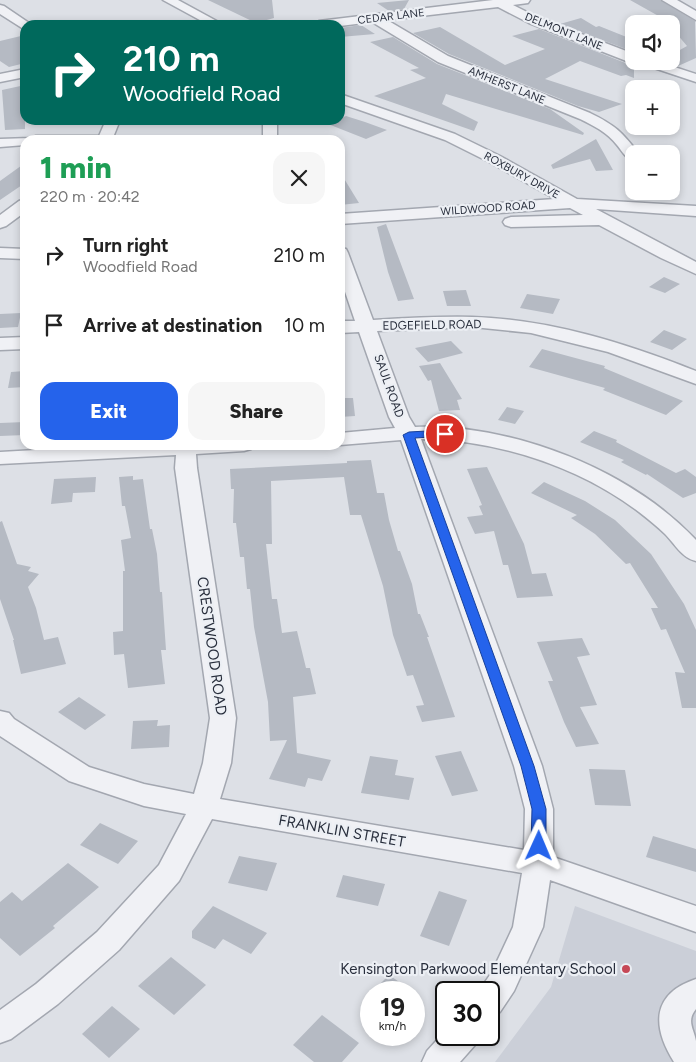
<!DOCTYPE html>
<html lang="en">
<head>
<meta charset="utf-8">
<style>
  body { margin:0; font-family:Figtree,sans-serif; background:#f6f6f6; color:#222; height:100vh; display:flex; flex-direction:column; font-size:19px; white-space:nowrap }
  * { box-sizing:border-box; margin:0 }
  p { font-size:16px; color:#767676 }
  .icon { flex:none; width:28px; height:28px; fill:none; stroke:currentColor; stroke-width:2; stroke-linecap:round; stroke-linejoin:round }
  .map { position:relative; flex:1; overflow:hidden }
  .sheet { position:absolute; left:20px; top:135px; width:325px; height:315px; display:flex; flex-direction:column; background:#fff; border-radius:15px; box-shadow:0 2px 8px #0003 }
  .sheet>* { flex:none }
  .hud { position:absolute; left:20px; top:20px; width:325px; height:105px; border-radius:15px; box-shadow:0 2px 8px #0003; background:#00695c; color:#fff; overflow:hidden }
  .buttons { position:absolute; left:625px; top:15px; display:grid; gap:10px }
  .buttons a { display:grid; place-items:center; width:55px; height:55px; border-radius:10px; background:#fff; box-shadow:0 2px 8px #0003; font-size:25px }
  .speed { position:absolute; left:360px; top:981px; display:flex; gap:10px; font-size:25px; font-weight:700; text-align:center }
  .speed>* { display:grid; place-content:center; width:65px; height:65px; border-radius:50%; background:#fff; box-shadow:0 2px 8px #0003; line-height:1 }
  .speed small { font-size:12px; font-weight:400 }
  .speed .limit { border:2px solid #111; border-radius:8px; background:#fff; color:#111 }
  .pin { position:absolute; display:grid; place-items:center; width:42px; height:42px; color:#fff; margin:-21px; border:2px solid #fff; border-radius:50%; box-shadow:0 1px 5px #0007 }
  .me { position:absolute; width:55px; margin:-28px; rotate:1deg; stroke-linejoin:round; filter:drop-shadow(0 0 4px #0008) }
  .turn { display:flex; align-items:center; gap:18px; height:105px; padding:0 20px; font-size:22px }
  .turn .icon { width:65px; height:65px; stroke-width:2.5 }
  .turn b { display:block; font-size:35px; line-height:42px }
  .round { display:grid; place-items:center; flex:none; width:52px; height:52px; border-radius:15px; background:#f6f6f6 }
  .overview { display:flex; align-items:center; justify-content:space-between; height:85px; padding:0 20px }
  h1 { font-size:30px; font-weight:800; line-height:38px; color:#1e9e55 }
  .action { display:flex; gap:10px; margin-top:auto; padding:10px 20px }
  .action a { flex:1; height:58px; border-radius:15px; background:#2563eb; color:#fff; font-size:20px; font-weight:800; line-height:58px; text-align:center }
  .action a+a { background:#f6f6f6; color:#222 }
  ul { padding:0; list-style:none }
  li { display:flex; align-items:center; gap:15px; height:70px; padding:0 20px }
  li div { flex:1 }
  li b { display:block; font-size:19px }
  li em { font-style:normal }
  .map>svg:first-child { display:block }
  .built { fill:#cbcfd8 }
  .building { fill:#b5bac3 }
  .lines { fill:none; stroke-linecap:round; stroke-linejoin:round }
  .minor-casing { stroke:#a3a7b0; stroke-width:3 }
  .minor { fill:#f0f1f5; fill-rule:evenodd }
  .route { fill:#2563eb; stroke:#184099 }
  .poi-dot { fill:#c64856; stroke:#eceff4; stroke-width:2 }
  .labels { text-anchor:middle; stroke-width:4.5; stroke-linejoin:round; paint-order:stroke }
  .far-street-label { font-size:11px; fill:#282e3c; stroke:#eceff4 }
  .street-label { font-size:12px; fill:#282e3c; stroke:#eceff4 }
  .near-street-label { font-size:15px; fill:#282e3c; stroke:#eceff4 }
  .near-poi-label { font-size:15px; fill:#282e3c; stroke:#eceff4; text-anchor:end }
</style>
</head>
<body>
<div class="map">
<svg width="696" height="1062" viewBox="0 0 696 1062">
  <rect width="100%" height="100%" fill="#dde0e6"/>
  <path class="built" d="M575 906 696 951V1062H495L551 987Z"/>
  <path class="building" d="M208 0H272L274 18 256 23Z
    M409 0 404 9 389 11 377 3Z
    M630 0H660L695 21 696 58 678 66 671 64V55L687 46 671 27V23Z
    M581 18 596 27 599 26 634 40V52L560 24Z
    M361 25 375 34 340 37V28Z
    M440 27 505 65 545 49 512 36 539 29 628 64H634V78L626 75 621 76 580 61 545 79 622 104 599 112 578 106 449 54 413 33Z
    M25 35V63L9 67 0 61V41Z
    M393 37 437 64 550 109 584 133 583 135 446 94 442 104 478 122 474 131 374 96 426 78 410 70 419 68 370 42Z
    M25 85V129L5 130 2 90Z
    M346 116 365 122 387 130 366 139 328 124Z
    M596 139 613 170 596 171 590 159 553 169 551 165Z
    M25 163V183L0 200V181Z
    M340 172 359 203 340 205Z
    M386 224 414 299 398 301 388 272 377 227Z
    M664 277 680 284 665 293 649 287Z
    M466 290 471 306H447L443 291Z
    M527 294 560 299 553 314 520 308Z
    M21 313 18 327 0 328V314Z
    M664 330 687 339 672 350 650 342Z
    M451 341 463 353 428 362 415 348Z
    M542 349 605 366 604 368 683 401 666 415 603 390 605 388 529 367Z
    M440 363 462 399 457 400 460 410 439 411 431 380 428 381 419 366Z
    M25 371V387L8 388 11 372Z
    M340 398H353L355 416 340 417Z
    M507 407 524 411 515 424 498 420Z
    M25 422V435L0 436V423Z
    M594 431 617 440 616 442 676 473 685 469 696 477V493L683 498 647 474 646 475 621 462 624 460 580 442Z
    M371 460 377 493H384L389 520 398 551H400L412 584 418 614H420L429 637H427L455 717 422 722 416 706 424 705 413 675 407 676 393 635 383 586 361 515H350L344 477 271 481 272 544H266L272 599H277L282 633 297 631 306 668H310L316 694 293 697 297 753 331 760 322 781 308 778 305 787 269 779 287 740 270 741 268 702 254 627 250 589H247L244 557H240L236 523H233L234 489H231L230 469 347 463V461Z
    M487 467 524 544 532 574 546 573 553 596 517 598 508 565H503L494 531 475 534 467 517 483 515 479 506 482 505 467 469Z
    M133 476V480L143 479 150 529H152L157 554 160 592H162L166 650H161L165 684 128 688 124 654 114 655 113 632 123 631V571H125L121 540 131 538 125 506H122L119 477Z
    M96 477 95 492 73 493 72 502 51 504 54 479Z
    M544 482 585 501 615 520 651 554 684 604 696 630V708H682L675 672 685 673 666 629 661 630 651 608H658L630 563 626 564 595 534 571 518 577 515 531 493Z
    M2 521 17 564 31 567 28 571 39 574 28 587 36 608 44 640 58 637 66 664 21 674 13 640H14L0 599V522Z
    M582 638 590 655 577 657 597 705 580 707 599 744 576 747 564 722 548 681H553L537 642Z
    M79 697 106 715 85 730 58 712Z
    M158 720 157 726 170 725 169 747 131 749 133 721Z
    M461 751 478 791 452 796 435 756Z
    M370 756 398 760 395 775 414 778 409 800 361 793Z
    M589 769 625 770 631 806 595 805Z
    M100 823 138 841 118 864 80 845Z
    M653 836 696 849V872L646 857Z
    M239 856 277 863 267 891 228 883Z
    M68 863 99 887 53 926 55 928 20 956 0 938V902L12 892 22 901Z
    M343 875 385 884 378 906 336 897Z
    M439 891 467 900 449 946 420 936Z
    M213 906 267 933 251 954 223 939 215 949 192 938V931Z
    M171 957 206 985 174 1015 138 986Z
    M389 975 414 992H372Z
    M112 1006 140 1029 109 1058 82 1034Z
    M322 1015 359 1043 342 1062H314L293 1045Z"/>
  <g class="lines">
    <defs>
      <path id="minor" d="M163 0H178L224 25H209Z
        M493 0H530L528 3 513 5 537 17 634 54V61H656L696 74V82L636 62H629L529 23 498 7 387 20 448 56 590 113C615 125 622 132 639 154H634V161C626 159 622 151 617 145 607 132 594 126 580 119L438 62 372 22 340 26 313 25 319 21Z
        M662 0H677L696 11V20Z
        M0 5 4 6 32 25H25V28H22L0 14Z
        M25 69V77L0 82V74Z
        M340 94 455 134 500 156 577 199 696 206V216L596 209 696 262V274L661 258 599 225 511 227 505 225 503 222 505 219 511 217 583 215 570 208 340 224V214L555 199 489 162 445 140 340 103Z
        M106 120H120L112 140H25V145L0 147V139L30 138 36 136H99Z
        M263 120H277V140H263Z
        M25 199V212L6 226 0 228V215L19 201Z
        M0 248 25 249V259L0 258Z
        M340 248 346 249 348 253 373 320C406 318 439 316 472 317 549 319 625 343 696 371V384L608 352 531 333 473 327 377 331 409 417 415 427C513 424 629 469 696 540V561C682 558 675 544 665 534 657 526 648 519 639 512 578 466 497 440 421 439L542 766 553 809V857L696 906V932L550 880 543 927 514 991 500 1012 489 1016V992H478L492 972 513 927 522 873 212 819 179 881 119 950 58 1004 11 1039 0 1043V1010L36 984 97 932 159 865 186 814 144 806 69 781 0 736V711L9 713 14 719 89 767 144 784 194 794 203 763 210 718 175 468 176 455 0 464V452L126 445H254L251 449 244 451 196 454 197 468 236 718 231 763 220 799 524 850 525 809 514 766 401 440 340 445H339L340 433 395 428 389 417 359 332 340 333V321H355L340 277Z
        M25 337V349L0 350V338Z
        M696 979V1009C686 1021 694 1029 696 1041 696 1047 696 1055 696 1062H674C652 1027 651 994 696 979Z
        M446 1030V1035H479L475 1045 460 1062H422L427 1051Z"/>
    </defs>
    <use href="#minor" class="minor-casing"/>
    <use href="#minor" class="minor"/>
  </g>
  <path class="route" d="M445 430 448 431 450 434 448 436 415 438 534 766 546 809V846L544 850 539 851 533 850 531 846 532 809 521 766 403 435 409 432Z"/>
  <circle class="poi-dot" cx="626" cy="969" r="5"/>
  <g class="labels">
    <g class="far-street-label">
      <text transform="translate(391 16) rotate(-7)" y="4">CEDAR LANE</text>
      <text transform="translate(564 31) rotate(22)" y="4">DELMONT LANE</text>
      <text transform="translate(507 85) rotate(22)" y="4">AMHERST LANE</text>
      <text transform="translate(522 175) rotate(29)" y="4">ROXBURY DRIVE</text>
      <text transform="translate(488 208) rotate(-4)" y="4">WILDWOOD ROAD</text>
    </g>
    <g class="street-label">
      <text transform="translate(432 325) rotate(-1)" y="4">EDGEFIELD ROAD</text>
      <text transform="translate(389 386) rotate(70)" y="4">SAUL ROAD</text>
    </g>
    <g class="near-street-label">
      <text transform="translate(212 646) rotate(82)" y="5">CRESTWOOD ROAD</text>
      <text transform="translate(342 831) rotate(10)" y="5">FRANKLIN STREET</text>
    </g>
    <g class="near-poi-label">
      <text x="616" y="974">Kensington Parkwood Elementary School</text>
    </g>
  </g>
</svg>
<div class="buttons">
<a><svg class="icon" aria-label="sound" viewBox="0 0 24 24"><path d="M4 9h4l5-4v14l-5-4H4zM17 9q2 3 0 6"/></svg></a>
<a>+</a>
<a>−</a>
</div>
<div class="speed"><div>19<small>km/h</small></div><div class="limit">30</div></div>
<div class="pin" style="left:445px;top:434px;background:#d93025"><svg class="icon" aria-label="arrive" viewBox="0 0 24 24"><path d="M6 21V4h12l-3 4 3 4H6"/></svg></div>
<svg class="me" style="left:539px;top:846px" viewBox="-20 -20 40 40"><path d="M0-17L14 15 0 8-14 15z" fill="#2563eb" stroke="#fff" stroke-width="4"/></svg>
<div class="hud">
<div class="turn"><svg class="icon" aria-label="right" viewBox="0 0 24 24"><path d="M7 20v-9h11M14 6l5 5-5 5"/></svg><div><b>210 m</b>Woodfield Road</div></div>
</div>
<section class="sheet">
<div class="overview"><div><h1>1 min</h1><p>220 m · 20:42</p></div><a class="round"><svg class="icon" aria-label="close" viewBox="0 0 24 24"><path d="M6 6l12 12M18 6L6 18"/></svg></a></div>
<ul>
<li><svg class="icon" aria-label="right" viewBox="0 0 24 24"><path d="M7 20v-9h11M14 6l5 5-5 5"/></svg><div><b>Turn right</b><p>Woodfield Road</p></div><em>210 m</em></li>
<li><svg class="icon" aria-label="arrive" viewBox="0 0 24 24"><path d="M6 21V4h12l-3 4 3 4H6"/></svg><div><b>Arrive at destination</b></div><em>10 m</em></li>
</ul>
<div class="action"><a>Exit</a><a>Share</a></div>
</section>
</div>
</body>
</html>
